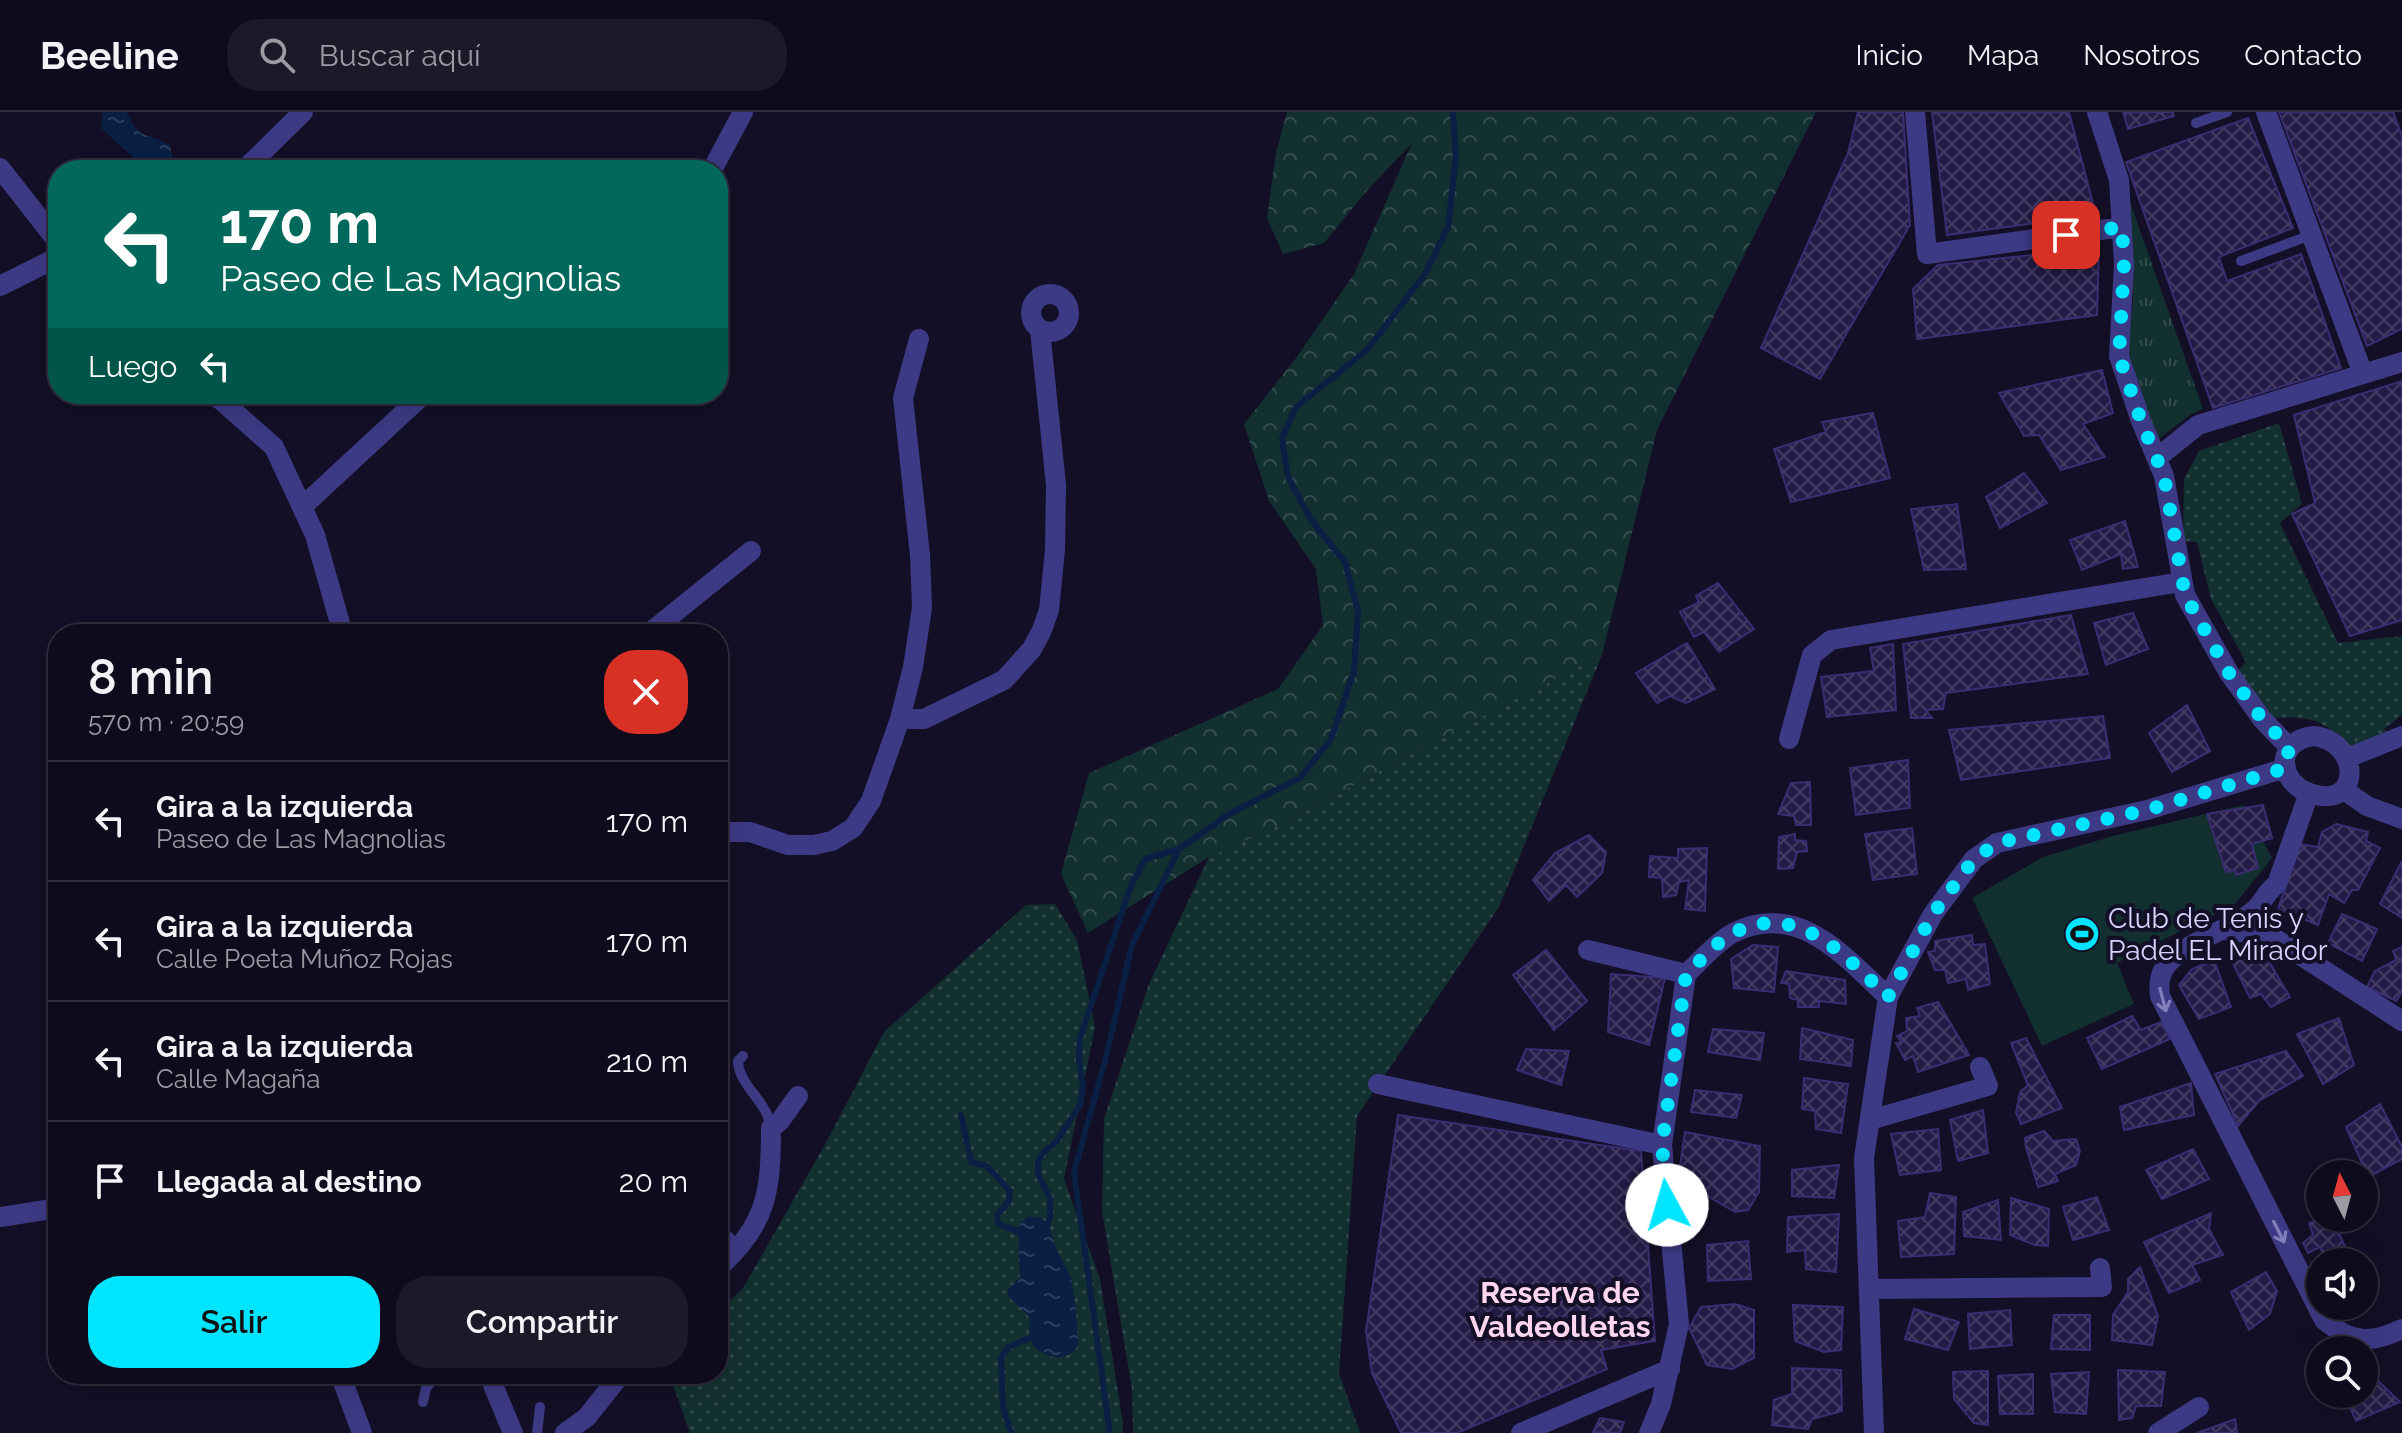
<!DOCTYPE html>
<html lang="es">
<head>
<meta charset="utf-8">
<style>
  body { margin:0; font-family:Raleway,sans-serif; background:#1c1929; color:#f1f3f6; height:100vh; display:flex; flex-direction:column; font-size:30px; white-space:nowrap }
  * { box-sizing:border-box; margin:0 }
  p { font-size:26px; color:#9b9ba3 }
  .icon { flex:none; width:44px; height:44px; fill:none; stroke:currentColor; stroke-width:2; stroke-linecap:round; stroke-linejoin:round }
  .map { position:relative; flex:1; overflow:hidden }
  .panel { position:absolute; left:48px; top:512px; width:680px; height:760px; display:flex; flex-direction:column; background:#0e0b1c; border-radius:32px; box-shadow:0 8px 32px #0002,0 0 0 2px #2e2b3b }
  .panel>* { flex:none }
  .guide { position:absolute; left:48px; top:48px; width:680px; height:244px; border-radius:32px; box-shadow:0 8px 32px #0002,0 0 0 2px #2e2b3b; background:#00695c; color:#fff; overflow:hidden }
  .needle { width:52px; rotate:354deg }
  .buttons { position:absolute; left:2306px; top:1048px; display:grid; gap:16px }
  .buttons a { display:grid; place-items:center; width:72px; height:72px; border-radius:50%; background:#0e0b1c; box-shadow:0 8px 32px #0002,0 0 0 2px #2e2b3b; font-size:40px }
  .pin { position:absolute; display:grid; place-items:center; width:68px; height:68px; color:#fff; margin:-34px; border-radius:16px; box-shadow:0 4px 12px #0006 }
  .me { position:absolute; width:88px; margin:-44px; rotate:354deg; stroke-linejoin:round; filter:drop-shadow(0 0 6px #0008) }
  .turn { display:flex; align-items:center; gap:28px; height:168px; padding:0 40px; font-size:36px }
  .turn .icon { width:104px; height:104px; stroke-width:2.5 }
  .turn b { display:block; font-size:56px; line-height:68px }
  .then { display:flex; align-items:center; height:76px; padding:0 40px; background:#0003; gap:16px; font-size:30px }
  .round { display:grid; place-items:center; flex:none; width:84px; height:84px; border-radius:32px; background:#1c1929 }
  .overview { display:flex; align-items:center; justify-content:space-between; height:136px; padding:0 40px }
  h1 { font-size:48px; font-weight:600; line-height:60px }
  .button { display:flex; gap:16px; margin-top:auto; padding:16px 40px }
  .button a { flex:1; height:92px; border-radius:32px; background:#00e5ff; color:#111; font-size:32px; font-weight:600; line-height:92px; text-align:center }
  .button a+a { background:#1c1929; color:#f1f3f6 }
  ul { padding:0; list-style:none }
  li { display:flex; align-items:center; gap:24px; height:120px; padding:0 40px; border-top:2px solid #2e2b3b }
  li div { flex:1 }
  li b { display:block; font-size:30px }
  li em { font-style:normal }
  header { display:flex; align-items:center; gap:48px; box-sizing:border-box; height:112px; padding:0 40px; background:#0e0b1c; border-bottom:2px solid #2e2b3b }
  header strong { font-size:38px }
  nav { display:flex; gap:44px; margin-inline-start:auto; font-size:28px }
  .search { width:560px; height:72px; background:#1c1929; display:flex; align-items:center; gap:20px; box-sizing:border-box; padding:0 28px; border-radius:32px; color:#9b9ba3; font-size:30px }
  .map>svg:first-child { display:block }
  .grass { fill:url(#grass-dots) }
  .forest { fill:url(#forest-crowns) }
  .park { fill:url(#park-tufts) }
  .pitch { fill:#12302f }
  .water { fill:url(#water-ripples) }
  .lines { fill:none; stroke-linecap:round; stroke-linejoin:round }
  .stream { stroke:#0a1f44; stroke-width:6 }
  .building { fill:url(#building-cross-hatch); stroke:#3b2d73; stroke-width:2 }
  .service { stroke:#3d3a85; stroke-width:10 }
  .minor { stroke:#3d3a85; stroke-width:20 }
  .oneway { stroke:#837fbc }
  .route { stroke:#00e5ff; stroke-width:14; stroke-dasharray:0 25.2 }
  .labels { text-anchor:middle; stroke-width:8; stroke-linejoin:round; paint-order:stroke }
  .poi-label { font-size:28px; fill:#d9d4ff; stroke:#130f26; text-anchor:start }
  .neighbourhood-label { font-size:30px; font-weight:bold; fill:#ffd6f0; stroke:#130f26 }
</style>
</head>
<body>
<header>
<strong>Beeline</strong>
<div class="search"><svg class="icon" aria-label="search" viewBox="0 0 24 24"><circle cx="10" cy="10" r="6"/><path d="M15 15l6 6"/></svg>Buscar aquí</div>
<nav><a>Inicio</a><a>Mapa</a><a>Nosotros</a><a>Contacto</a></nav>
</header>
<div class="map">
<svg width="2402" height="1321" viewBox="0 0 2402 1321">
  <defs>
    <pattern id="grass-dots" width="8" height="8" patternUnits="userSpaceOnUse" patternTransform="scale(2)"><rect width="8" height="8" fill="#12302f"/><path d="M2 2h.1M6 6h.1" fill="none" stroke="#344d4e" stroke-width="1.8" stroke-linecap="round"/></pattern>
    <pattern id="forest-crowns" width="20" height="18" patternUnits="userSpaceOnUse" patternTransform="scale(2)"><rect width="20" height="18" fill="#12302f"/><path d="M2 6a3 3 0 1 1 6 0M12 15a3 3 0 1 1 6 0" fill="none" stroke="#344d4e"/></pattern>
    <pattern id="park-tufts" width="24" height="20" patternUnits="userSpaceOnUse" patternTransform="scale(2)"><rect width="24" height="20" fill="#12302f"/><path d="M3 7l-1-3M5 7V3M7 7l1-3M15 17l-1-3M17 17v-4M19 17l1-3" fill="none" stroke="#344d4e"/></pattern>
    <pattern id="water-ripples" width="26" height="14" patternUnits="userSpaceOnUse" patternTransform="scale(2)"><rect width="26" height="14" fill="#0a1f44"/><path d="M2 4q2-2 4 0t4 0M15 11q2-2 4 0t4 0" fill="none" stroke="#2d3f60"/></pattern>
    <pattern id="building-cross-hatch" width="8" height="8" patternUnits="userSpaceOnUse" patternTransform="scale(2)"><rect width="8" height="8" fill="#241b47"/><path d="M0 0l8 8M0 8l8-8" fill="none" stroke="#433b63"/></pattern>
  </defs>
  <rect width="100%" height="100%" fill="#130f26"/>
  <path class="grass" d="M2279 311 2302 392 2280 411 2338 531 2402 524V603L2384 617 2391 624 2349 635C2325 607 2308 604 2272 606L2237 560 2246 550 2211 487 2197 430 2183 429 2184 367 2199 339Z
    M1602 543 1499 795 1357 1004 1339 1261 1360 1321H1133L1132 1277 1102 1099 1104 1007 1149 872 1209 745 1291 707 1448 622Z
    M1055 792 1077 828 1095 915 1064 1067 1100 1167 1123 1311 1122 1321H690L669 1262H718V1201L743 1176 827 1029 884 920 1026 793Z"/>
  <path class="forest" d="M1287 0H1816L1657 318 1602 543 1448 622 1287 709 1209 745 1088 821 1061 762 1089 661 1278 577 1323 513 1316 457 1269 389 1244 312 1296 246 1354 162 1412 31 1364 82 1324 131 1283 142 1267 106 1276 41Z"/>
  <path class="park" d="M2129 87 2203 297 2190 303 2157 328 2128 238 2133 188Z"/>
  <path class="pitch" d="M2243 693 2272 746 2235 792 2117 851 2134 892 2042 934 1972 786 2043 745 2113 724Z"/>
  <path class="water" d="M103 0H127C139 30 146 19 170 33L173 48 167 58H140L133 45 101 16Z
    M1027 1105C1051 1102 1050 1120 1056 1136 1060 1146 1067 1154 1070 1164 1076 1186 1077 1211 1078 1233 1069 1253 1039 1246 1031 1229 1026 1220 1033 1212 1028 1204 1021 1194 1010 1190 1007 1179L1020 1165 1018 1115Z"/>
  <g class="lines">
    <path class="stream" d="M961 1003 971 1050 987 1054 1010 1079 1009 1089 997 1103 998 1112 1025 1122
      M1046 1119 1050 1105V1087L1038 1061V1051L1042 1042 1056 1030 1080 993 1083 975 1079 947 1080 926 1130 776 1145 747 1179 737
      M1011 1321 1003 1295 1001 1245 1009 1235 1036 1223
      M1110 1321 1074 1060 1105 949 1132 833 1179 737 1229 702 1300 666 1331 627 1354 559 1358 500 1345 450 1311 408 1288 365 1282 326 1296 295 1367 238 1425 162 1448 115 1456 45 1453 0"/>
  </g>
  <path class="building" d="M1858 0H1903L1910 113 1820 267 1761 236 1848 41Z
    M1932 0H2069L2096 103 1947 123Z
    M2123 0H2173L2174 4 2128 17Z
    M2279 0H2393L2402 24V217L2367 234Z
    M2248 6 2293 116 2219 145 2227 169 2301 142 2341 256 2213 296 2126 50Z
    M2099 136 2097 203 1917 227 1913 177 1938 153Z
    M2102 258 2113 301 2083 312 2105 345 2061 358 2039 323 2024 324 1999 281Z
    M2402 269V508L2350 524 2292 402 2315 391 2294 303Z
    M1873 301 1890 366 1791 390 1774 337 1826 320 1822 310Z
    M2024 361 2047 391 2000 416 1986 385Z
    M1957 392 1966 457 1924 458 1911 397Z
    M2125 409 2138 455 2123 457 2121 442 2082 458 2070 428Z
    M1718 471 1754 517 1719 540 1704 520 1694 525 1680 500 1699 490 1696 484Z
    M2133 501 2148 537 2106 553 2094 511Z
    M2071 503 2088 562 1946 581 1943 597 1926 598 1932 606H1911L1903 532Z
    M1687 531 1715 577 1686 591 1670 584 1657 591 1636 561Z
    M1893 532 1896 598 1827 605 1821 565 1874 559 1870 536Z
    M2187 593 2210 639 2172 660 2149 621Z
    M2103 604 2110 646 1961 668 1949 618Z
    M1908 648 1910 696 1856 703 1850 656Z
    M1810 670 1811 713H1796L1794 704 1778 702 1791 671Z
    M2263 693 2272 726 2252 732 2258 756 2236 763 2235 758 2226 760 2207 702Z
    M2336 712 2368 720 2366 729 2380 736 2358 778H2352L2344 791 2329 782 2318 813 2278 797 2300 732 2318 735 2322 720Z
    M1912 716 1917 762 1873 768 1865 722Z
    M1795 722V728L1806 729 1807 739 1797 740 1793 756 1778 757 1779 725Z
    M1589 723 1606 740 1602 761 1577 785 1566 773 1549 789 1533 768 1555 741Z
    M1707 736 1705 799 1685 797 1689 768 1679 770 1676 783 1663 785 1662 766 1649 765 1650 744 1678 746V737Z
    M2402 749V806L2380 792Z
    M2342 802 2377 817 2362 849 2328 831Z
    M1972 823 1973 833 1985 832 1990 872 1968 878 1966 867 1948 871 1945 858H1935L1928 840 1935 839V829Z
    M1753 833 1778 835 1774 880 1734 876 1731 847Z
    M2241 835 2262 838 2290 885 2271 895 2261 882 2250 886 2229 843Z
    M2402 835V880L2396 889 2367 875 2375 859 2396 848 2393 839Z
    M1546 838 1587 889 1554 918 1513 863Z
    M2214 848 2231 895 2199 907 2179 873 2192 857Z
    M1786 859 1845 868 1846 892 1819 889V895H1798V888L1790 886 1789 872 1781 871Z
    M1611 862 1665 866 1649 933 1608 920Z
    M1938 890 1969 943 1918 960 1913 944 1905 948 1896 931 1902 930 1897 924 1907 919 1906 906 1920 904 1917 896Z
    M2132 904 2141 918 2161 910 2170 927 2102 957 2087 926Z
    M2339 906 2354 953 2323 972 2297 922Z
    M1802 916 1853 928 1851 954 1800 947Z
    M1713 917 1764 921 1760 948 1708 940Z
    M2026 926 2062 996 2021 1012 2016 1001 2020 980 2028 973 2011 931Z
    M1526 937 1569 939 1561 973 1517 958Z
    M2286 939 2303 964 2259 989 2238 1014 2215 962Z
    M1804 966 1848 972 1841 1021 1816 1017 1815 999 1802 997Z
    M2191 971 2194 1003 2124 1018 2120 995Z
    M1695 978 1742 983 1736 1006 1691 1000Z
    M2380 992 2402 1035V1047L2368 1065 2346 1015Z
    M1983 998 1988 1041 1958 1049 1950 1008Z
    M1398 1003 1641 1039 1655 1229 1601 1238 1607 1257 1457 1321H1401L1372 1261 1366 1219Z
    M1938 1017 1941 1058 1900 1063 1891 1022Z
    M2044 1019 2053 1029 2076 1027 2080 1039 2076 1053 2055 1062 2058 1069 2038 1075 2026 1035 2025 1026Z
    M1685 1020 1760 1034 1759 1080 1748 1098 1735 1100 1678 1067Z
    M2193 1037 2209 1067 2162 1087 2146 1058Z
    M1839 1053 1834 1086 1792 1084V1058Z
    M1930 1081 1956 1085 1954 1142 1901 1145 1898 1109 1925 1105Z
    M2097 1085 2109 1118 2073 1128 2063 1095Z
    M2011 1086 2049 1097 2048 1134 2035 1133 2010 1123Z
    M1998 1088 2001 1128 1964 1124 1963 1100Z
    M2211 1101 2209 1117 2223 1143 2192 1153 2200 1168 2169 1181 2144 1130Z
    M1839 1102 1836 1160 1806 1157 1805 1138 1787 1140 1788 1105Z
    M2322 1106H2332L2352 1150H2321L2324 1145 2320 1135 2308 1141 2303 1131 2313 1123 2309 1111Z
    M1748 1129 1751 1167 1708 1169 1707 1133Z
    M2140 1155 2158 1204 2152 1233 2112 1228 2113 1203 2128 1180V1167Z
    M2266 1160 2277 1179 2270 1202 2249 1218 2231 1180Z
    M1735 1192 1754 1198V1246L1732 1257 1707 1253 1689 1216 1701 1195Z
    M1793 1193 1843 1195 1841 1238 1824 1240 1795 1229Z
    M1914 1197 1959 1210 1948 1238 1905 1227Z
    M2010 1198 2012 1233 1970 1237 1968 1202Z
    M2054 1203H2090V1238L2051 1237Z
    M1792 1256 1841 1258 1842 1299 1812 1307 1808 1317 1772 1313 1774 1288 1792 1282Z
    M2118 1258 2165 1260 2161 1294H2136L2132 1306 2119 1308Z
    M1988 1259V1313L1974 1311 1954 1287 1953 1260Z
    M2089 1260 2086 1302 2055 1300 2051 1262Z
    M2033 1262V1302H2000L1998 1264Z
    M2375 1266 2400 1290 2356 1309 2344 1282H2364V1268Z
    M1600 1306 1624 1310 1620 1321 1593 1320Z
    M2235 1307 2237 1321H2197Z"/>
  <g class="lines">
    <path class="service" d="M2196 11 2227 0
      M2241 149 2311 123
      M743 944 738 949C739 975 768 989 771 1016
      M718 1120 728 1124 740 1137
      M423 1290 426 1276 438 1262
      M537 1321 540 1295"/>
    <path class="minor" d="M1915 0 1927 142 2122 115
      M2097 0 2119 68 2124 152 2119 244 2141 309 2164 364 2185 483 2229 561 2262 607 2289 635
      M2266 0 2363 262
      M0 56 58 130
      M244 58 303 0
      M712 58 743 0
      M0 174 58 145
      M1031 201a19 19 0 1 1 38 0a19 19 0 1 1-38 0Z
      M214 282 274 335 315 423 343 522
      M2157 346 2198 313 2402 250
      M302 395 424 282
      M648 522 751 439
      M900 607H924L1004 568 1032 537 1042 518 1049 498 1055 438 1056 373 1040 218
      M2314 624C2362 630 2361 697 2313 682 2303 680 2293 673 2288 663 2278 642 2293 626 2314 624Z
      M1789 627 1812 543 1831 528 2181 470
      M2347 646 2402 624
      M2344 678 2367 694 2402 707
      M2309 681 2277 772C2266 779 2263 792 2252 800 2229 819 2175 833 2163 859 2159 866 2159 876 2160 884L2324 1208C2351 1231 2371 1232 2402 1217
      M718 720H750L788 733H814L832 729 853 716 871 689 900 607 913 555 922 496 920 443 903 286 919 227
      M2225 818 2271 824 2402 909
      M1588 838 1686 862
      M1378 972 1662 1033
      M1870 1008 1988 974 1980 955
      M0 1105 58 1096
      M718 1156C767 1113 771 1079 771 1016L780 1009 798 984
      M1869 1177 2102 1175 2100 1156
      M340 1262 362 1321
      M494 1262 493 1273 513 1321
      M565 1321 587 1305 621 1262
      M1521 1321 1670 1257
      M1649 1321 1661 1292 1679 1212 1662 1033 1686 862C1700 850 1716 830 1733 821 1798 788 1844 844 1888 885
      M1874 1321 1864 1046 1888 885 1933 802 1974 747 1997 731 2147 698 2286 656
      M2158 1321 2199 1295"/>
  </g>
  <defs><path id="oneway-shaft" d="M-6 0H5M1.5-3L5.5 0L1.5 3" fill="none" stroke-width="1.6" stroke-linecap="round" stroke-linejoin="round" transform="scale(2)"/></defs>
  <g class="oneway">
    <use href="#oneway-shaft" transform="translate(2163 888) rotate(75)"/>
    <use href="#oneway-shaft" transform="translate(2279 1120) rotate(63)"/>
  </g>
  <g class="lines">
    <path class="route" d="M1667 1093 1662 1033 1686 862C1700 850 1716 830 1733 821 1798 788 1845 844 1888 885L1933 802 1974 747 1997 731 2147 698 2286 656 2289 635 2262 607 2229 561 2185 483 2164 364 2141 309 2119 244 2124 152 2122 115 2066 123"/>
  </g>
  <defs>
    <symbol id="stadium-disc" viewBox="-11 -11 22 22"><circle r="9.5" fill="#00e5ff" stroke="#130f26"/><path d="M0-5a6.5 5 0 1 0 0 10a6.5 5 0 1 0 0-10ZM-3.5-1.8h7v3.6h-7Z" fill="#111"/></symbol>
  </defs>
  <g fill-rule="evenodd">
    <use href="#stadium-disc" x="2062" y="802" width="40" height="40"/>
  </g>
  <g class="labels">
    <g class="poi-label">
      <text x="2108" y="816">Club de Tenis y<tspan x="2108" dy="32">Padel EL Mirador</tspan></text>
    </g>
    <g class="neighbourhood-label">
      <text x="1560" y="1191">Reserva de<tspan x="1560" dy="34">Valdeolletas</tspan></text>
    </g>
  </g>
</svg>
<div class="buttons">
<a><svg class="needle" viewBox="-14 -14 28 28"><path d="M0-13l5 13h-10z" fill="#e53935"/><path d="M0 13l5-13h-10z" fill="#9b9ba3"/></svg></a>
<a><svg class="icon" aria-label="sound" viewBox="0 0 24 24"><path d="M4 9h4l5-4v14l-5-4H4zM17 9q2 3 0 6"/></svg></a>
<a><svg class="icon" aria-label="search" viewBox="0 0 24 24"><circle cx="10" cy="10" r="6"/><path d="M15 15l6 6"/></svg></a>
</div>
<div class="pin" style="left:2066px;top:123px;background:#d93025"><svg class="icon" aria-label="arrive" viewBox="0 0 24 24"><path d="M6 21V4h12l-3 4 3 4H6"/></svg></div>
<svg class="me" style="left:1667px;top:1093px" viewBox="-20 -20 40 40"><circle r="19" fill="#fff"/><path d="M0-13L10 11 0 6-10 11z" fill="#00e5ff"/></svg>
<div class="guide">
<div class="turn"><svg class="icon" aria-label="left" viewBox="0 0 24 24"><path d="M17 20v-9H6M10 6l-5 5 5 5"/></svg><div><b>170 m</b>Paseo de Las Magnolias</div></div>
<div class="then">Luego<svg class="icon" aria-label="left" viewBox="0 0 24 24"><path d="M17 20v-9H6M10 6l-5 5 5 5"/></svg></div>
</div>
<section class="panel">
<div class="overview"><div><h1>8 min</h1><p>570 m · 20:59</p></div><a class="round" style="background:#d93025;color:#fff"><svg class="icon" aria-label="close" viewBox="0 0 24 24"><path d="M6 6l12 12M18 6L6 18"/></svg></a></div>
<ul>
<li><svg class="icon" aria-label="left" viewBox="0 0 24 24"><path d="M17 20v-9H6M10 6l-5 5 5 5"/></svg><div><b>Gira a la izquierda</b><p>Paseo de Las Magnolias</p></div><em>170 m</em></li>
<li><svg class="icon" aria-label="left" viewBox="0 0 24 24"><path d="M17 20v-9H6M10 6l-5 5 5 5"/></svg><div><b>Gira a la izquierda</b><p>Calle Poeta Muñoz Rojas</p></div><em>170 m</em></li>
<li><svg class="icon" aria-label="left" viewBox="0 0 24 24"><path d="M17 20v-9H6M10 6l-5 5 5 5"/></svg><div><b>Gira a la izquierda</b><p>Calle Magaña</p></div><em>210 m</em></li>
<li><svg class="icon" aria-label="arrive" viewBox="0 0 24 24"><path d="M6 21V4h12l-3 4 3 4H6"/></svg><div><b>Llegada al destino</b></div><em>20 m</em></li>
</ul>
<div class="button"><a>Salir</a><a>Compartir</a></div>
</section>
</div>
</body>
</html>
